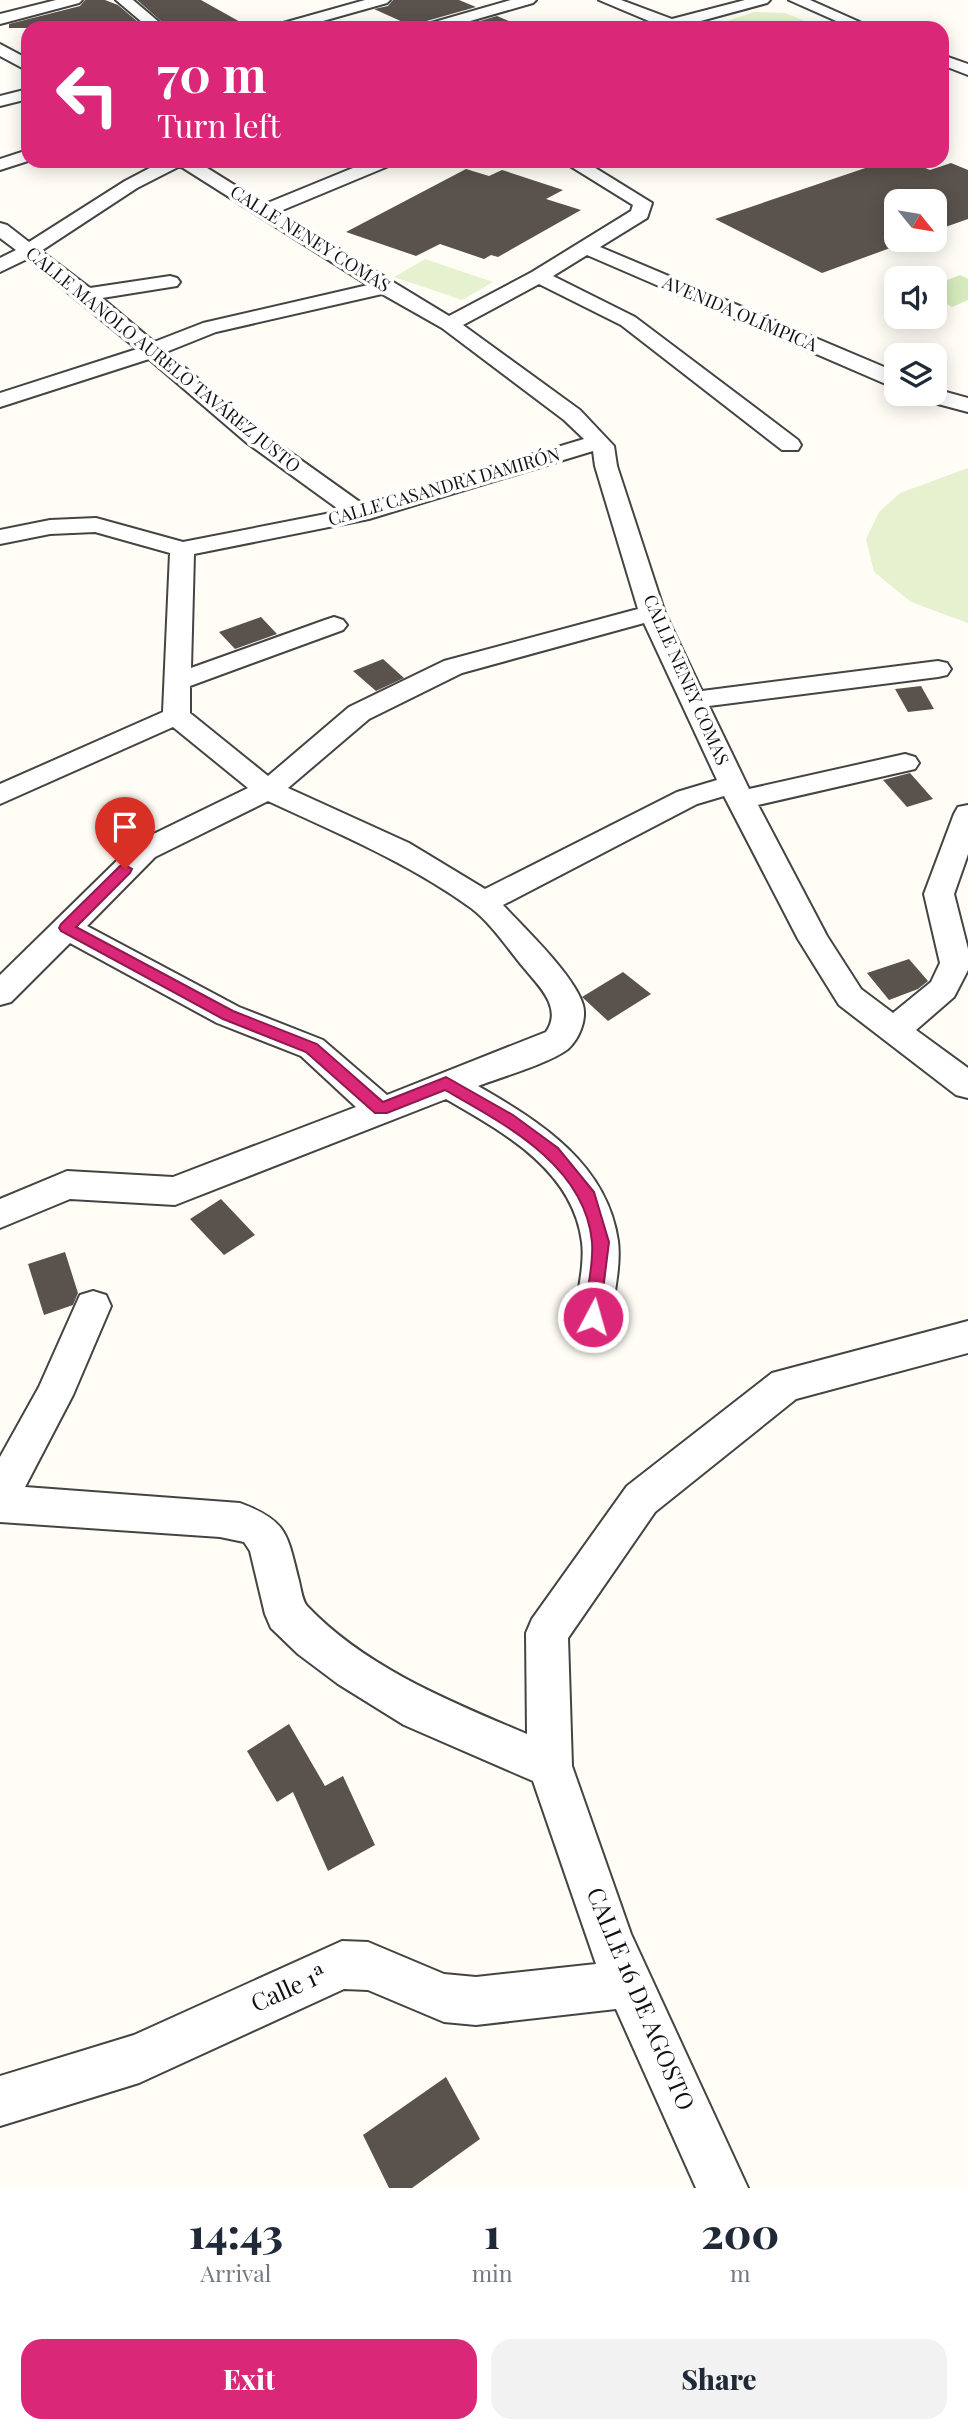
<!DOCTYPE html>
<html lang="en">
<head>
<meta charset="utf-8">
<style>
  body { margin:0; font-family:"Playfair Display",serif; background:#f2f2f3; color:#1f2937; height:100vh; display:flex; flex-direction:column; font-size:26px; white-space:nowrap }
  * { box-sizing:border-box; margin:0 }
  p { font-size:23px; color:#747a83 }
  .icon { flex:none; width:38px; height:38px; fill:none; stroke:currentColor; stroke-width:2; stroke-linecap:round; stroke-linejoin:round }
  .map { position:relative; height:2188px; overflow:hidden }
  .drawer { display:flex; flex-direction:column; background:#fff; flex:1 }
  .drawer>* { flex:none }
  .guide { position:absolute; left:21px; top:21px; width:928px; height:147px; border-radius:21px; box-shadow:0 4px 18px #0003; background:#db2777; color:#fff; overflow:hidden }
  .needle { width:46px; rotate:120deg }
  .fabs { position:absolute; left:884px; top:189px; display:grid; gap:14px }
  .fabs a { display:grid; place-items:center; width:63px; height:63px; border-radius:14px; background:#fff; box-shadow:0 4px 18px #0003; font-size:35px }
  .pin { position:absolute; display:grid; place-items:center; width:60px; height:60px; color:#fff; margin:-72px -30px; border-radius:50% 50% 50% 0; rotate:-45deg; box-shadow:0 0 7px #0007 }
  .pin .icon { rotate:45deg }
  .me { position:absolute; width:77px; margin:-38px; rotate:6deg; stroke-linejoin:round; filter:drop-shadow(0 0 5px #0008) }
  .turn { display:flex; align-items:center; gap:24px; height:147px; padding:0 21px; font-size:32px }
  .turn .icon { width:91px; height:91px; stroke-width:2.5 }
  .turn b { display:block; font-size:49px; line-height:60px }
  .eta { display:flex; justify-content:space-evenly; align-items:center; height:119px; text-align:center }
  .eta b { font-size:42px; font-weight:800; line-height:49px }
  .cta { display:flex; gap:14px; margin-top:auto; padding:14px 21px }
  .cta a { flex:1; height:80px; border-radius:21px; background:#db2777; color:#fff; font-size:28px; font-weight:800; line-height:80px; text-align:center }
  .cta a+a { background:#f2f2f3; color:#1f2937 }
  .map>svg:first-child { display:block }
  .green { fill:#d5ebbd }
  .pitch { fill:#e6f2cf }
  .building { fill:#5a524d }
  .lines { fill:none; stroke-linecap:round; stroke-linejoin:round }
  .street-casing { stroke:#444; stroke-width:4 }
  .street { fill:#fff; fill-rule:evenodd }
  .route { fill:#db2777; stroke:#8e194d; stroke-width:2 }
  .labels { text-anchor:middle; stroke-width:7; stroke-linejoin:round; paint-order:stroke }
  .far-street-label { font-size:18px; fill:#111; stroke:#fff }
  .near-street-label { font-size:24px; fill:#111; stroke:#fff }
</style>
</head>
<body>
<div class="map">
<svg width="968" height="2188" viewBox="0 0 968 2188">
  <rect width="100%" height="100%" fill="#fffdf5"/>
  <path class="green" d="M960 275 968 279V300L952 307 935 298V285Z"/>
  <path class="pitch" d="M754 12 785 13 822 28H729L719 24Z
    M425 259 493 282 462 300 394 277Z
    M968 468V623L911 602 874 572 866 539 879 512 900 493Z"/>
  <path class="building" d="M85 0H105L118 5 145 28H9V24L80 6Z
    M137 0H201L251 28H169Z
    M393 0H459L476 7 423 22 416 28 374 9 388 6Z
    M497 16 525 28H456Z
    M886 161H909L930 170 951 163 968 170V219L934 231V201H896V240H912L822 273 715 219Z
    M466 169 489 176 502 170 563 190 546 199 581 210 498 257 491 255 484 259 440 244 416 256 346 232Z
    M261 617 277 634 235 649 219 632Z
    M383 659 404 678 376 691 353 671Z
    M921 686 934 709 908 712 895 689Z
    M910 773 933 799 907 807 883 780Z
    M909 959 928 981 918 989 889 1000 867 973Z
    M623 972 651 994 608 1021 582 997Z
    M221 1199 255 1235 224 1255 190 1219Z
    M65 1252 78 1293 73 1305 44 1315 28 1264Z
    M289 1724 325 1786 343 1776 375 1845 328 1871 293 1792 277 1802 247 1751Z
    M446 2077 480 2139 412 2188H389L363 2135Z"/>
  <g class="lines">
    <defs>
      <path id="street" d="M56 0H82L79 3 0 24V14Z
        M116 0H133L166 28H149Z
        M365 0H390L387 3 298 28H273L276 25Z
        M511 0H536L533 3 446 28H421L424 25Z
        M599 0H621L672 19 745 0H770L767 3 675 28H649L656 24Z
        M789 0H810L873 28H852Z
        M0 44 28 59V71L0 56Z
        M942 55 968 64V75L942 65Z
        M28 89V99L0 106V96Z
        M28 150V161L0 170V159Z
        M163 161H196L265 204 370 161H394L391 165 278 212 449 316 532 272 631 211 633 205 562 161H584L652 203 647 218 600 247 896 372V386L888 385 587 255 553 276 635 317 798 440 801 445 798 450H782L621 325 539 284 463 325 580 410 614 446 617 466 665 613 702 691 938 661 947 663 951 669 947 675 938 677 709 706 749 789 905 754 915 757 919 763 915 769 758 805 827 936 861 989 893 1013 931 982 940 963 924 894 954 814 958 807 968 805V854L954 894 968 949V970L954 997 916 1030 968 1068V1098L956 1095 839 1005 798 939 724 796 697 804 503 905C525 929 574 975 583 1005 587 1020 579 1039 568 1049 550 1063 502 1077 478 1086 541 1122 607 1164 618 1241 621 1266 614 1293 611 1317L606 1328 593 1333 580 1328 575 1317C577 1293 585 1266 582 1242 573 1170 503 1132 446 1099L175 1205 70 1199 0 1228V1199L67 1171 173 1177 356 1107 301 1056 217 1023 70 943 11 1002 0 1005V975L135 843 248 788 173 727 0 804V784L163 712 170 553 95 532 50 534 0 544V530L50 520 96 518 183 542 341 511 247 443 149 359 0 407V393L137 349 27 259 0 272V258L16 250 0 238V223L7 225 29 242 125 181ZM180 166 368 285 203 323 154 342 102 298 177 286 180 282 177 278 170 276 90 288 41 251 137 188ZM382 294 442 328 564 420 584 439 364 505 263 433 166 352 216 332ZM593 451 595 466 638 609 444 661 349 707 268 776 190 713V686L343 630 347 625 343 620 334 617 325 620 191 668 194 554 369 519ZM644 623 717 780 677 792 485 889 409 843 288 788 369 719 462 673ZM268 801C337 833 409 863 471 908 491 923 508 949 524 968 539 986 563 1008 546 1032L387 1095 323 1040 239 1007 87 926 155 857Z
        M935 389 968 398V412L919 399 916 394H934Z
        M93 1291 106 1295 111 1306 73 1395 25 1487 240 1503C288 1521 287 1534 299 1581 301 1589 302 1600 307 1606 366 1668 451 1702 527 1734L526 1633 532 1619 627 1486 772 1373 968 1321V1353L796 1399 655 1512 568 1638 572 1766 631 1934 748 2188H696L616 2009 476 2025 444 2022 368 1990 344 1989 139 2083 0 2126V2076L134 2035 342 1941 368 1942 444 1974 476 1977 596 1964 533 1781 404 1725 338 1684 298 1654 271 1628 265 1614 250 1551 244 1542 220 1537 0 1522V1457L39 1387 80 1295Z"/>
    </defs>
    <use href="#street" class="street-casing"/>
    <use href="#street" class="street"/>
  </g>
  <path class="route" d="M125 865 132 869 130 873 76 927 233 1011 317 1044 383 1102 446 1077 513 1115 558 1148 594 1192 609 1242 599 1322 593 1324 587 1322 584 1317C586 1293 594 1265 592 1242 585 1165 504 1124 445 1090L387 1113H375L306 1052 223 1019 61 931 59 928 61 924 120 866Z"/>
  <g class="labels">
    <g class="far-street-label">
      <text transform="translate(310 239) rotate(32)" y="6">CALLE NENEY COMAS</text>
      <text transform="translate(740 314) rotate(23)" y="6">AVENIDA OLÍMPICA</text>
      <text transform="translate(163 360) rotate(39)" y="6">CALLE MANOLO AURELO TAVÁREZ JUSTO</text>
      <text transform="translate(444 487) rotate(-16)" y="6">CALLE CASANDRA DAMIRÓN</text>
      <text transform="translate(686 680) rotate(66)" y="6">CALLE NENEY COMAS</text>
    </g>
    <g class="near-street-label">
      <text transform="translate(289 1989) rotate(-24)" y="8">Calle 1ª</text>
      <text transform="translate(640 1999) rotate(67)" y="8">CALLE 16 DE AGOSTO</text>
    </g>
  </g>
</svg>
<div class="fabs">
<a><svg class="needle" viewBox="-14 -14 28 28"><path d="M0-13l5 13h-10z" fill="#e53935"/><path d="M0 13l5-13h-10z" fill="#747a83"/></svg></a>
<a><svg class="icon" aria-label="sound" viewBox="0 0 24 24"><path d="M4 9h4l5-4v14l-5-4H4zM17 9q2 3 0 6"/></svg></a>
<a><svg class="icon" aria-label="layers" viewBox="0 0 24 24"><path d="M12 4l9 5-9 5-9-5zM3 14l9 5 9-5"/></svg></a>
</div>
<div class="pin" style="left:125px;top:869px;background:#d93025"><svg class="icon" aria-label="arrive" viewBox="0 0 24 24"><path d="M6 21V4h12l-3 4 3 4H6"/></svg></div>
<svg class="me" style="left:593px;top:1317px" viewBox="-20 -20 40 40"><circle r="17" fill="#db2777" stroke="#fff" stroke-width="3"/><path d="M0-11L8 9 0 5-8 9z" fill="#fff"/></svg>
<div class="guide">
<div class="turn"><svg class="icon" aria-label="left" viewBox="0 0 24 24"><path d="M17 20v-9H6M10 6l-5 5 5 5"/></svg><div><b>70 m</b>Turn left</div></div>
</div>
</div>
<section class="drawer">
<div class="eta">
<div><b>14:43</b><p>Arrival</p></div>
<div><b>1</b><p>min</p></div>
<div><b>200</b><p>m</p></div>
</div>
<div class="cta"><a>Exit</a><a>Share</a></div>
</section>
</body>
</html>
